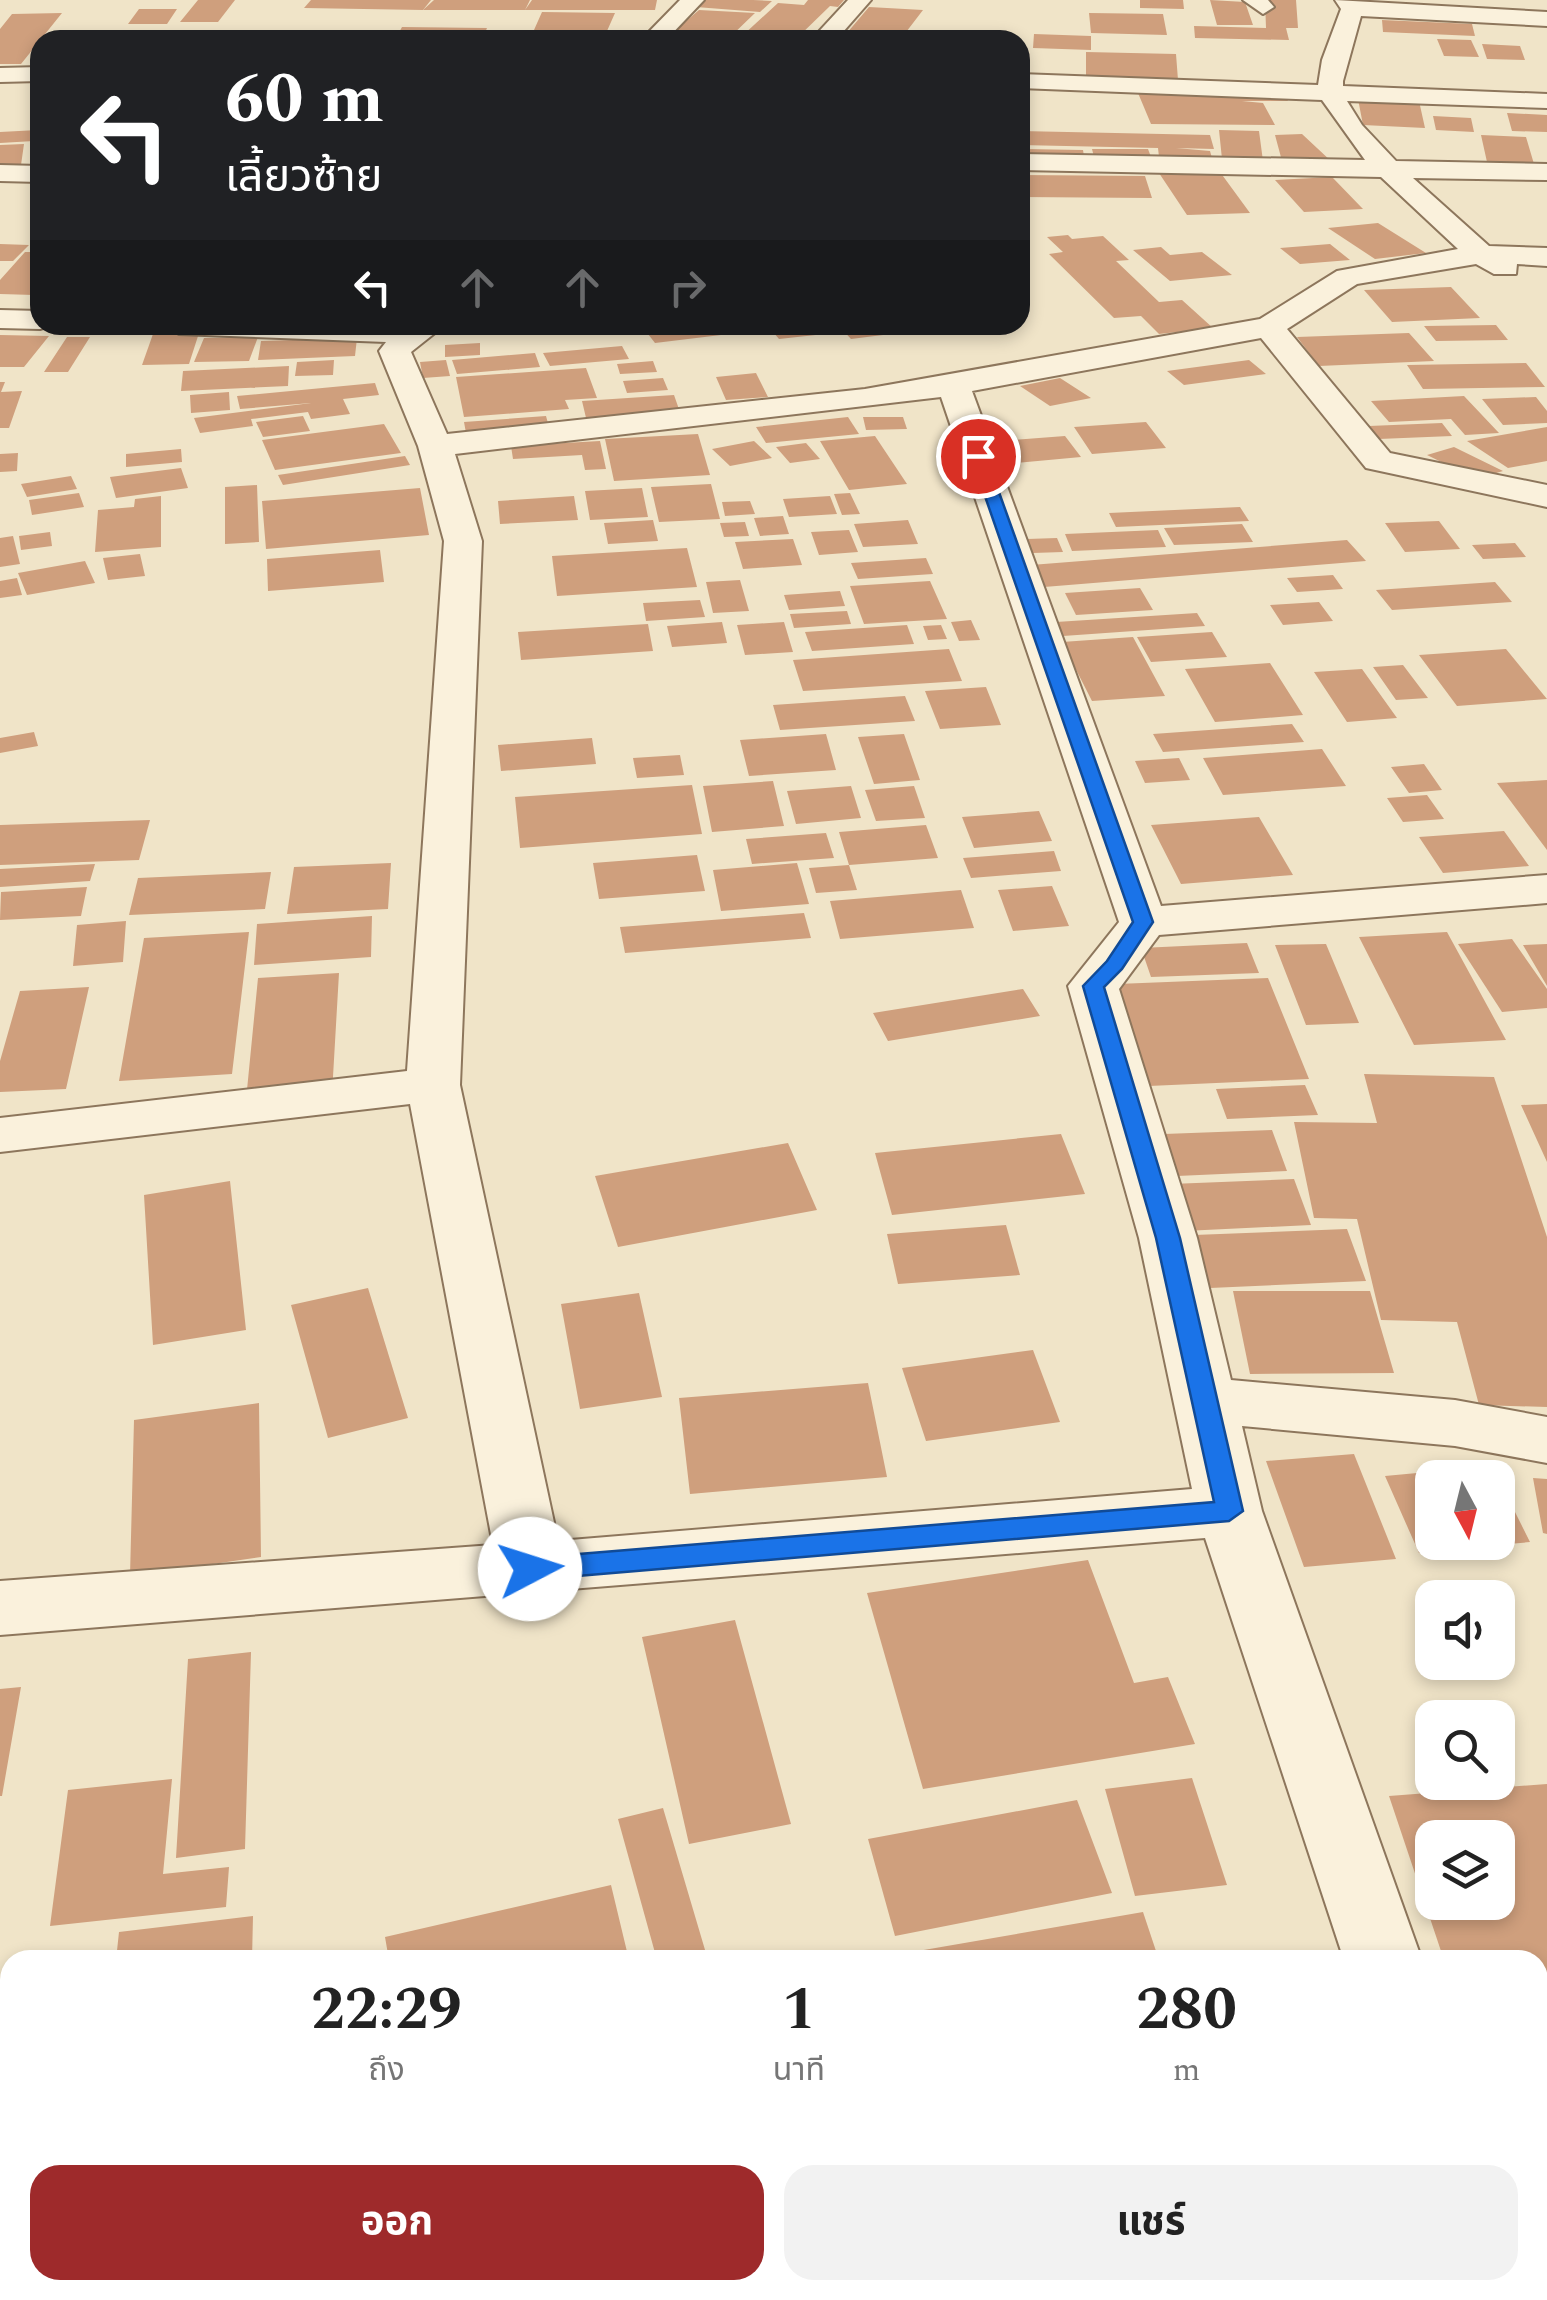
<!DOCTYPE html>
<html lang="th">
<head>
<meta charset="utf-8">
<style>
  body { margin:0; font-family:Spectral,"Noto Sans Thai",serif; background:#f2f2f2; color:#222; height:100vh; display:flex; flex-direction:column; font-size:38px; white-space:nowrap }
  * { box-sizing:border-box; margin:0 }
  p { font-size:32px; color:#767676 }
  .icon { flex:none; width:55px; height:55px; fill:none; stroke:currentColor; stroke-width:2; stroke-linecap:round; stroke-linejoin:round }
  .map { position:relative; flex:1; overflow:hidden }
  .drawer { position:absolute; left:0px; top:1950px; width:1548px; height:350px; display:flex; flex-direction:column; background:#fff; border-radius:30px 30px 0 0; box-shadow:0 5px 15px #0003 }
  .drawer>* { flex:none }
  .guide { position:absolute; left:30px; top:30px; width:1000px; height:305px; border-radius:30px; box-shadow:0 5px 15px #0003; background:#202124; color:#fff; overflow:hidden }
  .needle { width:65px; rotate:173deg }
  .controls { position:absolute; left:1415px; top:1460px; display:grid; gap:20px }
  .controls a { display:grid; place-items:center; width:100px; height:100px; border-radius:20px; background:#fff; box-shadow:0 5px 15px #0003; font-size:50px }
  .pin { position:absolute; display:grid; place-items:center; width:85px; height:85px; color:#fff; margin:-42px; border:5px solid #fff; border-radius:50%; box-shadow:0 2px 10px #0007 }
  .me { position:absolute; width:110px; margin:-55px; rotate:85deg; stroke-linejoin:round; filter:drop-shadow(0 0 8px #0008) }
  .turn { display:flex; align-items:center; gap:35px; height:210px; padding:0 30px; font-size:45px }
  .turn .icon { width:130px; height:130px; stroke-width:2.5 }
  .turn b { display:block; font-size:70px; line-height:85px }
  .lanes { display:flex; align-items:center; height:95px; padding:0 30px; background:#0003; justify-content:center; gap:50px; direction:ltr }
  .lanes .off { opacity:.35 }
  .eta { display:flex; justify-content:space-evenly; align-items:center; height:170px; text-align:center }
  .eta b { font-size:60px; font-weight:700; line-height:70px }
  .button { display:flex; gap:20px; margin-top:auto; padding:20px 30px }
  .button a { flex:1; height:115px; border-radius:30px; background:#9e2a2b; color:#fff; font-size:40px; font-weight:700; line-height:115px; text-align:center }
  .button a+a { background:#f2f2f2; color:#222 }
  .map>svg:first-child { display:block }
  .building { fill:#cf9f7d; fill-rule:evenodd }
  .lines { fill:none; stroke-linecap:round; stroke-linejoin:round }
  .minor-casing { stroke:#8d765c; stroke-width:4 }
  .minor { fill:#faf1dc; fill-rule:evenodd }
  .route { fill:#1a73e8; stroke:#114b97; stroke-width:2.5 }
</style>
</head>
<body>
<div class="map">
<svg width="1547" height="2300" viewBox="0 0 1547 2300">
  <rect width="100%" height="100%" fill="#f0e4c8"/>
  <path class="building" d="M198 0H235L218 22H180Z
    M311 0H431L423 10 304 8Z
    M434 0H530L525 10H423Z
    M532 0H657L655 10H525Z
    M704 0H753L772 1 760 12 696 7Z
    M808 0H844L838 7 830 6 795 40 741 37 778 3 804 5Z
    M1140 0H1183L1184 9 1140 8Z
    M1210 0 1245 2 1253 25H1217Z
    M1265 0H1296L1298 28H1286L1289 40 1195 38 1194 26 1266 28Z
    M869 7 923 10 900 40H841Z
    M139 9H177L167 24H128Z
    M699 10 755 13 727 40H664Z
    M542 12 615 13 607 31 534 30Z
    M62 13 21 64H0V29L12 14Z
    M1089 13 1163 14 1167 35 1091 33Z
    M1382 20 1472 24 1475 36 1383 32Z
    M402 27 487 28 482 40H395Z
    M1034 34 1091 36V50L1033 48Z
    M1437 39 1471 40 1479 57 1444 56Z
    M1482 44 1520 46 1525 60 1487 59Z
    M1086 52 1176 54 1178 80 1086 78Z
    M1138 93 1284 94 1288 101H1242L1263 103 1275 125 1151 124Z
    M1358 99 1419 101 1425 128 1363 125Z
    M1507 113 1547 115V132L1512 131Z
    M1433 116 1471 118 1474 132 1436 130Z
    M38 130 34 141 0 143V132Z
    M1219 130 1259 131 1263 161 1222 159Z
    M1020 131 1210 135 1214 149 1176 148 1210 151 1212 158 1159 157 1158 148 1020 145Z
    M1302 134 1332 162 1282 161 1275 135Z
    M1481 135 1526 137 1534 164 1487 162Z
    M24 144 21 165 0 167V145Z
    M1024 149 1083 150 1084 156 1025 155Z
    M1092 149H1148L1151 157H1094Z
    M1220 172 1250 213 1187 215 1159 173Z
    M1020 175 1145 176 1152 198 1020 197Z
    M1332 177 1363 209 1304 212 1275 180Z
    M1378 223 1426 253 1375 259 1328 228Z
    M1068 235 1072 239 1103 236 1129 260 1116 261 1159 302 1182 300 1213 328 1159 334 1141 316 1114 318 1049 254 1063 252 1047 237Z
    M0 244 29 245 13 261H0Z
    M1330 244 1350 260 1300 264 1280 248Z
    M1161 247 1170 255 1202 252 1232 275 1170 281 1133 250Z
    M25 252H40V289L34 295 0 294V280Z
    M1451 287 1480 318 1392 322 1364 290Z
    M641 325H712L721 335 655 343Z
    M767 325H826L834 333 779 339Z
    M838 325H918L923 330 851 339Z
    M1496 325 1508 340 1436 341 1424 326Z
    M199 333 189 364 142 365 153 334Z
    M1409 333 1434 361 1319 366 1297 337Z
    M0 335 49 336 24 367H0Z
    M67 337H90L68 372H44Z
    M258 337 249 361 194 362 204 338Z
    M357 338 355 356 258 360 261 341Z
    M480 343V355L445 357V345Z
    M622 346 629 359 550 366 543 353Z
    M535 353 540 367 457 374 452 360Z
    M334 360 333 375 295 376 297 362Z
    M446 360 450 376 423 378 420 362Z
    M1249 360 1266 374 1184 385 1167 371Z
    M653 361 657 372 620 374 617 364Z
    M1526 363 1545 387 1423 389 1407 365Z
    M289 366 288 386 181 391 183 371Z
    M586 368 597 398 565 400 569 409 464 417 456 377Z
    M756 373 768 397 726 400 716 377Z
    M663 378 668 390 627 393 623 381Z
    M1060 378 1091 398 1050 406 1020 386Z
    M0 382H5L1 392 22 391 9 428H0Z
    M375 383 379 395 343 399 350 414 311 419 308 412 251 419 253 426 200 433 194 418 311 403 240 409 237 396Z
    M229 392 230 410 191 413 190 395Z
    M674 395 681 415 587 422 582 401Z
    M1464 396 1499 433 1465 435 1451 419 1389 422 1371 401Z
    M1536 397 1547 411V423L1503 425 1482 399Z
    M303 416 310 431 263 437 256 422Z
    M546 416 549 427 466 433 464 422Z
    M848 417 859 434 766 443 756 427Z
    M863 417H903L907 429 866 430Z
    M1146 422 1166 448 1092 454 1074 427Z
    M1442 423 1452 436 1379 439 1369 426Z
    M384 424 401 453 275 470 262 440Z
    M1547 427V461L1508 468 1467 441Z
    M698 434 710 475 614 481 605 439Z
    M875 436 907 484 849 490 820 441Z
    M1065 436 1081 457 1016 463 1001 441Z
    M600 441 606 469 585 470 582 455 513 459 511 446Z
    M754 441 772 458 730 466 712 449Z
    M806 443 820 459 790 463 776 447Z
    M1454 447 1503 471 1476 479 1427 455Z
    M181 449 182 462 126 467V454Z
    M18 453 17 471 0 472V454Z
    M405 456 410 465 283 485 278 475Z
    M181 468 188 488 116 498 110 477Z
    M71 476 77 489 27 497 21 484Z
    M711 484 720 519 659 522 651 487Z
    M257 485 259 542 225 544V487Z
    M420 488 429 535 266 549 262 501Z
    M642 488 648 517 590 520 585 491Z
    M79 493 84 507 32 515 29 500Z
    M850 493 860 514 842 515 834 494Z
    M161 496V547L95 552 98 510 134 507 135 499Z
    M574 496 578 520 500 524 498 501Z
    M830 496 837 514 789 517 783 499Z
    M750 501 755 514 725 516 722 502Z
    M1240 507 1249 521 1116 527 1109 513Z
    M783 516 789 534 760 536 754 518Z
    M653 520 658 541 608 544 604 523Z
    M908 520 918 544 863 547 854 524Z
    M1439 521 1460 549 1405 552 1385 523Z
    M745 522 749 536 724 537 720 523Z
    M1242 524 1253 542 1174 545 1164 528Z
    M849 530 858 552 819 555 811 532Z
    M1158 530 1166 547 1072 551 1065 534Z
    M50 532 52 546 21 550 19 536Z
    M13 536 20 564 0 567V538Z
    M1057 538 1063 552 1033 553 1027 539Z
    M793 539 802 565 743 569 735 542Z
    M1347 540 1366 561 1044 587 1031 565Z
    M1515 543 1526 557 1483 559 1472 545Z
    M687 548 697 587 557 596 552 556Z
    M380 550 384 582 268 591 267 559Z
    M140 554 145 576 108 580 103 558Z
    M926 558 933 574 858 579 851 563Z
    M85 561 95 583 27 595 18 573Z
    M1333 575 1343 589 1297 592 1287 578Z
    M17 578 22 595 0 598V581Z
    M740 580 749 611 713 613 706 582Z
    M930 581 947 619 864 624 850 586Z
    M1495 582 1512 602 1392 610 1376 590Z
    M1140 588 1153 610 1076 615 1065 593Z
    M840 591 845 606 789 610 784 595Z
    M700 600 705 617 646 621 643 603Z
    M1319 602 1333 621 1283 625 1270 605Z
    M847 611 851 624 794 628 790 614Z
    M1197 613 1205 626 1063 636 1056 622Z
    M971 620 980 640 959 641 951 622Z
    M722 622 727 643 672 647 667 626Z
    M784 622 793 652 745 655 737 625Z
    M648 624 653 651 521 660 518 632Z
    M907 625 914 644 812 651 805 632Z
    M941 625 947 639 928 640 923 626Z
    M1212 632 1227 657 1151 662 1137 637Z
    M1133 637 1165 696 1092 701 1062 642Z
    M949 649 962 681 803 691 793 660Z
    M1506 649 1547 699 1457 706 1419 655Z
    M1270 663 1303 715 1215 722 1185 669Z
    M1403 665 1428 698 1396 700 1373 667Z
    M1362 669 1397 718 1347 722 1314 672Z
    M986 687 1001 725 940 729 925 691Z
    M905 696 915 721 780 730 773 705Z
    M1292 724 1304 742 1163 752 1153 734Z
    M34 732 38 746 0 753V738Z
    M826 734 836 770 749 776 740 740Z
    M904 734 920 780 874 784 858 737Z
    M592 738 596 764 501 771 498 745Z
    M1322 749 1346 786 1223 795 1203 758Z
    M680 755 684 775 637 778 633 758Z
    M1179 758 1190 780 1145 783 1135 761Z
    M1424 764 1442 790 1409 793 1391 767Z
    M1547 780V850L1497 783Z
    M773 781 784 826 712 832 703 786Z
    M692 785 702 834 520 848 515 797Z
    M851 786 861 818 796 824 787 791Z
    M914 786 925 818 876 821 865 790Z
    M1427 795 1444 819 1403 822 1387 798Z
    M1039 811 1052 841 974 848 962 817Z
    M1259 817 1293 875 1181 884 1151 825Z
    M150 820 139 860 0 865V825Z
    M926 825 938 858 849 865 839 832Z
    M1504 831 1529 866 1443 873 1419 837Z
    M826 833 834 858 752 864 746 839Z
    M1054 851 1061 871 971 878 963 858Z
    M697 855 705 891 599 899 593 863Z
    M391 863 388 909 287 914 294 867Z
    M797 863 809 904 721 911 713 870Z
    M95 864 90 881 0 887V869Z
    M849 865 857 890 816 893 809 868Z
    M271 872 265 909 129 915 138 878Z
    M1052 886 1069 926 1013 931 998 890Z
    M87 887 81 916 0 920 1 892Z
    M961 890 974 928 840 939 830 901Z
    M804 913 811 938 625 953 620 927Z
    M372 916 371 957 254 965 257 924Z
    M126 921 123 962 73 966 77 925Z
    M249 932 232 1074 119 1081 144 938Z
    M1447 932 1506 1040 1414 1045 1359 937Z
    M1512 939 1547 989V1008L1502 1012 1458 944Z
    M1247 943 1259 973 1151 977 1141 948Z
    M1326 944 1359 1023 1306 1025 1275 945Z
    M1547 944V986L1523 945Z
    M339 973 332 1094 246 1100 258 978Z
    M1268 978 1309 1079 1149 1086 1117 984Z
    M89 987 66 1089 0 1092V1061L20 991Z
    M1023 989 1040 1016 888 1041 873 1013Z
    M1364 1074 1494 1077 1547 1237V1407L1479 1405 1457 1322 1381 1320 1357 1219 1314 1218 1294 1122 1377 1123Z
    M1305 1085 1318 1115 1227 1119 1216 1089Z
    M1547 1104V1162L1521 1105Z
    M1272 1130 1287 1171 1177 1176 1164 1134Z
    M1061 1134 1085 1194 892 1215 875 1153Z
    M788 1143 817 1210 618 1247 595 1176Z
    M1294 1179 1311 1225 1184 1231 1171 1184Z
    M230 1181 246 1330 153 1345 144 1195Z
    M1006 1225 1020 1275 898 1284 887 1234Z
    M1347 1229 1366 1281 1210 1288 1194 1235Z
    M368 1288 408 1418 328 1438 291 1305Z
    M1233 1291H1370L1394 1373 1250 1374Z
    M639 1293 662 1397 580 1409 561 1304Z
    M1033 1350 1060 1422 926 1441 902 1368Z
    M868 1383 887 1477 690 1494 679 1398Z
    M259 1403 261 1557 130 1576 134 1420Z
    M1354 1454 1396 1559 1304 1567 1266 1461Z
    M1492 1466 1530 1542 1498 1545V1478H1432V1542L1497 1545 1419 1553 1385 1476Z
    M1533 1478 1547 1479V1534L1543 1533Z
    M1088 1560 1134 1683 1168 1677 1195 1744 923 1789 867 1593Z
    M735 1620 791 1824 689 1844 642 1637Z
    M251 1652 245 1849 176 1858 188 1659Z
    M21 1687 2 1796H0V1689Z
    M1192 1778 1227 1885 1135 1896 1105 1789Z
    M172 1779 163 1874 229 1867 226 1907 50 1926 68 1790Z
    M1547 1784V1977H1538V1960H1444L1389 1796ZM1432 1838H1498V1902H1432Z
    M1077 1800 1112 1893 895 1936 868 1839Z
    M663 1808 708 1960H657L618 1819Z
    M611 1885 629 1960H389L385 1937Z
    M1143 1912 1159 1960H890L889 1956Z
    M253 1916 252 1960H116L119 1932Z
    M238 2290H265L266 2300H208Z
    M285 2290H409L411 2300H286Z
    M456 2290H533L534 2293 516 2300H459Z
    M608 2290H829L831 2300H610Z
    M898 2290H1039L1042 2300H880L879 2295Z
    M1205 2290H1301L1305 2300H1173Z"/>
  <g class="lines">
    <defs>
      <path id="minor" d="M680 0H704L666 40H641Z
        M848 0H871L836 40H811Z
        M1243 0H1268L1274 7 1263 14Z
        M1335 0 1547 12V26L1361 16 1343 81V86L1547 94V108L1347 101 1362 125 1396 161 1547 164V180L1413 178 1489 246 1547 248V266L1517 264 1516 274H1494L1476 264 1357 284 1287 329 1390 453 1547 485V507L1366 468 1261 338 972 391 1161 906 1547 875V903L1159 935 1119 989 1197 1238 1231 1380 1455 1400 1547 1417V1463L1455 1446 1242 1426 1262 1511 1422 1960H1344L1205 1538 0 1635V1581L493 1545 410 1104 0 1152V1118L407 1071 444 541 418 446 379 351 386 342 179 334 163 325H445L411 352 447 434 865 389 1260 319 1337 271 1458 249 1381 177 1020 170V154L1365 160 1322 100 1020 88V74L1318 85 1322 60 1341 9ZM941 397 1119 922 1068 986 1139 1238 1192 1489 558 1541 460 1085 482 541 455 454Z
        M40 67V81L0 82V68Z
        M0 165 40 166V182L0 181Z
        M0 310 40 311V325H52L40 329 0 328Z
        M1538 2282 1545 2300H1457L1453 2290H1538Z"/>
    </defs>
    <use href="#minor" class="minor-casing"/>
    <use href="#minor" class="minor"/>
  </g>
  <path class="route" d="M978 452 986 456 1153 922 1122 969 1104 987 1180 1238 1243 1511 1229 1521 530 1580 521 1577 517 1569 521 1562 530 1558 1214 1502 1156 1238 1083 986 1107 961 1133 922 971 456Z"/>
</svg>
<div class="controls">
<a><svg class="needle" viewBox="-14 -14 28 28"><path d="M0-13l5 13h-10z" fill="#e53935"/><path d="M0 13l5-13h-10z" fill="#767676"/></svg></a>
<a><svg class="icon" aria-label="sound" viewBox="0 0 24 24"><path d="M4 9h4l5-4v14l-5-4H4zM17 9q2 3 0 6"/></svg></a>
<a><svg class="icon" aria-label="search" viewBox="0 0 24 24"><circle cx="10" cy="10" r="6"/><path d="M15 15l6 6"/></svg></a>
<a><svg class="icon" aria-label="layers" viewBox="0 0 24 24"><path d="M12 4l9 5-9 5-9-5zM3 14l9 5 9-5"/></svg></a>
</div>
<div class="pin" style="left:978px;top:456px;background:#d93025"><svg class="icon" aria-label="arrive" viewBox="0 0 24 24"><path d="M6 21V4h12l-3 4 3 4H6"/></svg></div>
<svg class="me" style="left:530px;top:1569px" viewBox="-20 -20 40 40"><circle r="19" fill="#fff"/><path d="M0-13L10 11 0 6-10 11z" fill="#1a73e8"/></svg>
<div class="guide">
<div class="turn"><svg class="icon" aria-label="left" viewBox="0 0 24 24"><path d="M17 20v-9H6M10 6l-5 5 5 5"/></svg><div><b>60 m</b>เลี้ยวซ้าย</div></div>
<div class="lanes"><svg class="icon" aria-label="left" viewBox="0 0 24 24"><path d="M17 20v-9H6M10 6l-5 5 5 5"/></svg><svg class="icon off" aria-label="ahead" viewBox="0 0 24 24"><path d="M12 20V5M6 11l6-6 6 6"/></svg><svg class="icon off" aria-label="ahead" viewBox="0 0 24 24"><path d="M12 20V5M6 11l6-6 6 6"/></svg><svg class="icon off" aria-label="right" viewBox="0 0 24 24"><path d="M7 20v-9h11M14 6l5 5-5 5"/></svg></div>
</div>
<section class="drawer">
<div class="eta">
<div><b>22:29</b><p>ถึง</p></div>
<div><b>1</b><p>นาที</p></div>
<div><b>280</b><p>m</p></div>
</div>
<div class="button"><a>ออก</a><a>แชร์</a></div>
</section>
</div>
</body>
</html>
